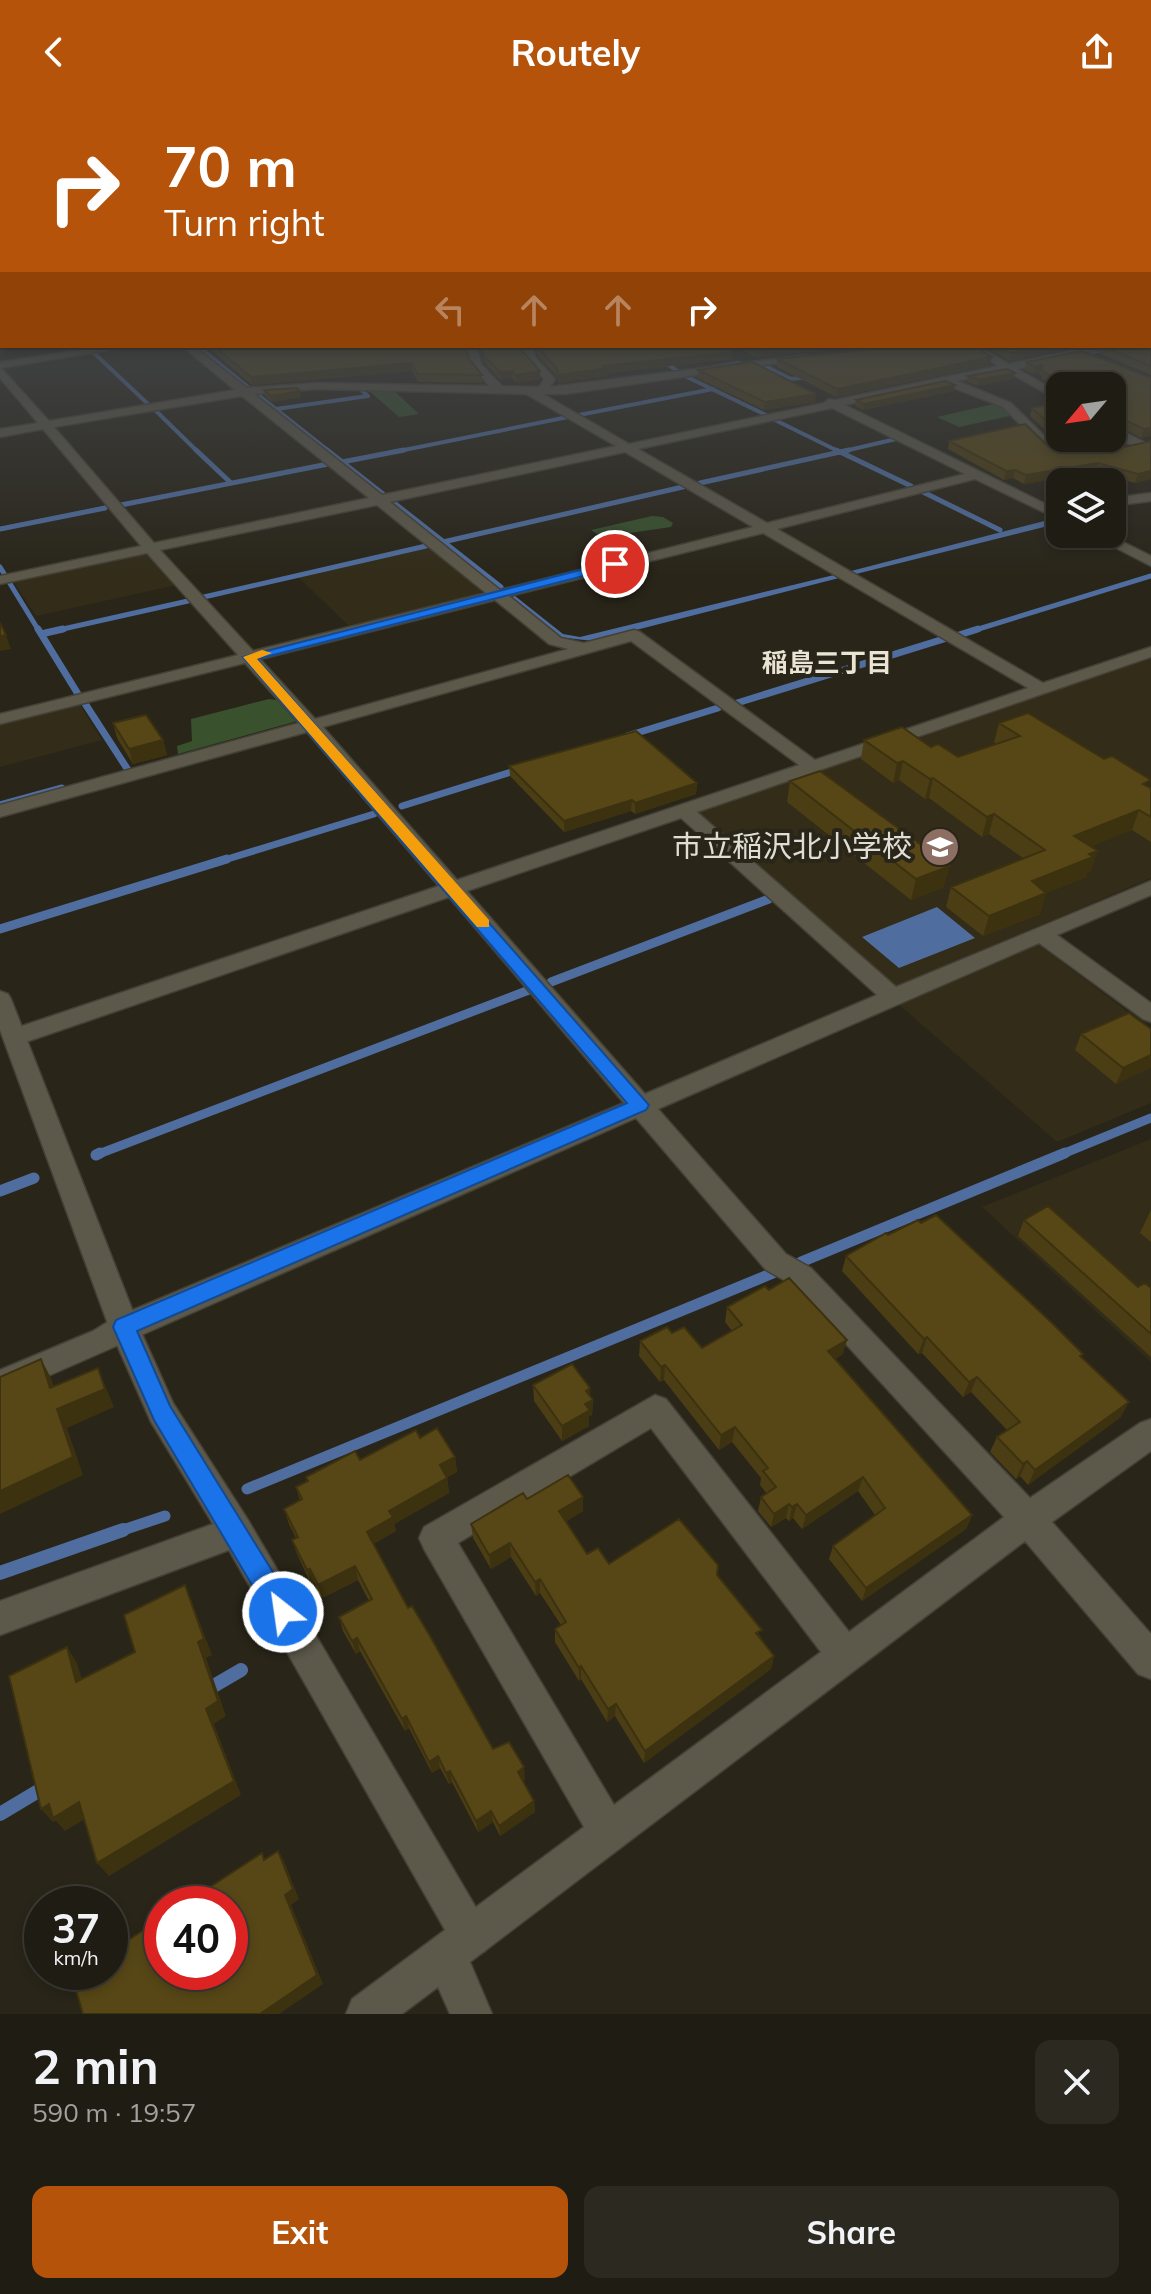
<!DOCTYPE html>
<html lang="en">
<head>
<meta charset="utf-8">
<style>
  body { margin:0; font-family:Mulish,"Noto Sans JP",sans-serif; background:#2c2921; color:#f1f3f6; height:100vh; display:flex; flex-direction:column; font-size:30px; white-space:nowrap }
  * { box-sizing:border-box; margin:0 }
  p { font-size:26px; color:#a1a1a0 }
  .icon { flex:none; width:44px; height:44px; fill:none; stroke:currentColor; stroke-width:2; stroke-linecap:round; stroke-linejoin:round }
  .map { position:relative; height:1910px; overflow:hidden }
  .details { display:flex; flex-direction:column; background:#1f1c13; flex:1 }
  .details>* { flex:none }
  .hud { position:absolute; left:0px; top:0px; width:1152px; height:244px; box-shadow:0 4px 12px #0003,0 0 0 2px #3c3a33; background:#b45309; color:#fff; overflow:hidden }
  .needle { width:52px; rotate:241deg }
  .tools { position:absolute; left:1046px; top:268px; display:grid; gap:16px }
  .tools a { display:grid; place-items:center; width:80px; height:80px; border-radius:16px; background:#1f1c13; box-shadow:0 4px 12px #0003,0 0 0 2px #3c3a33; font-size:40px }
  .speed { position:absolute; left:24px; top:1782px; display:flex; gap:16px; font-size:40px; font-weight:700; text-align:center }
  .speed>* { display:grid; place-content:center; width:104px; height:104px; border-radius:50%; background:#1f1c13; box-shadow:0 4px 12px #0003,0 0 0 2px #3c3a33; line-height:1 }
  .speed small { font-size:20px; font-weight:400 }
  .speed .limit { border:12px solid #d22; background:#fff; color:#111 }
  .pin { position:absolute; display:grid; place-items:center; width:68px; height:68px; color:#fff; margin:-34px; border:4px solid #fff; border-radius:50%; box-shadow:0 2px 8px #0007 }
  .me { position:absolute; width:88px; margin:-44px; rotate:330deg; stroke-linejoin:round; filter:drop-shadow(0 0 6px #0008) }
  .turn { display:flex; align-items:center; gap:28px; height:168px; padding:0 32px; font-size:36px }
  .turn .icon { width:104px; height:104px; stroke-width:2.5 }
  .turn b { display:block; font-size:56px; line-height:68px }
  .lanes { display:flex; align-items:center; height:76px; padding:0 32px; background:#0003; justify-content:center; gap:40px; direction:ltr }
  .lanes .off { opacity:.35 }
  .round { display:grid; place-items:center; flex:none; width:84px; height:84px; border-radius:16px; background:#2c2921 }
  .summary { display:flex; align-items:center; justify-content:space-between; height:136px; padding:0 32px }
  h1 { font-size:48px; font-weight:700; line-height:60px }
  .action { display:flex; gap:16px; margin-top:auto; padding:16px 32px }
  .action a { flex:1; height:92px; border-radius:16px; background:#b45309; color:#fff; font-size:32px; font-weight:700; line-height:92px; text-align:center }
  .action a+a { background:#2c2921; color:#f1f3f6 }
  header { display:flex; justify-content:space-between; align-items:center; height:104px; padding:0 32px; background:#b45309; color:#fff; font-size:36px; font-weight:700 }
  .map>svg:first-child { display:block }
  .built { fill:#322c19 }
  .green { fill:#39512d }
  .water { fill:#4f6d9e }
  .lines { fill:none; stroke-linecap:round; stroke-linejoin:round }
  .stream-far5 { stroke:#4f6d9e; stroke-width:4 }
  .stream-far4 { stroke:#4f6d9e; stroke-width:5 }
  .stream-far3 { stroke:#4f6d9e; stroke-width:7 }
  .stream-far2 { stroke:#4f6d9e; stroke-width:9 }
  .stream-far1 { stroke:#4f6d9e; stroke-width:11 }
  .stream { stroke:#4f6d9e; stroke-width:14 }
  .minor-casing { stroke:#434036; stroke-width:3 }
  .tertiary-casing { stroke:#434036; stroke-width:3 }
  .minor { fill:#5c584a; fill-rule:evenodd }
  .tertiary { fill:#5c584a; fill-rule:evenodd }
  .wall { fill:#4b3d14 }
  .shaded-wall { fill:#3d3210 }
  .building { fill:#574717; stroke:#3d3210; stroke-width:2 }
  .route { fill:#1a73e8; stroke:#114b97; stroke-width:2 }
  .slow { fill:#f59e0b }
  .labels { text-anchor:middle; stroke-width:8; stroke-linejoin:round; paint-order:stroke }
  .far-neighbourhood-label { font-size:26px; font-weight:bold; fill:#e9e4d4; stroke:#292519 }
  .poi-label { font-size:30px; fill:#e0ddd5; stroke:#292519; text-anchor:end }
</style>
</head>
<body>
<header><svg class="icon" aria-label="back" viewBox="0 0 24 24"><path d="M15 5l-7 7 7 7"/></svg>Routely<svg class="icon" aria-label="share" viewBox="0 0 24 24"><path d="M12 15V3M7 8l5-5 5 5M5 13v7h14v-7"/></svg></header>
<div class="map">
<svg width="1151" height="1910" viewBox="0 0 1151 1910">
  <rect width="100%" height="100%" fill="#292519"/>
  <path class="built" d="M430 443 482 486 478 491 350 523 298 473Z
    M137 450H149L177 481 36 512 12 476Z
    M1151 554V774L893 884 697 708Z
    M79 599 102 636 0 663V618Z
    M1035 838 1151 925V999L1057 1038 897 899Z
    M1151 1035V1258L982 1103Z"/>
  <path class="green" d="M367 285H392L419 310 399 313Z
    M998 299 1014 311 959 323 937 313Z
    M652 412 663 413 673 419 671 423 602 433 591 426Z
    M269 595 285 597 301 616 178 650 177 642 192 637 191 615Z"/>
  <path class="water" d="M1060 413V419L856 470 851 467Z
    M838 470 843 473 593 537 558 533 509 493 515 492 563 530 580 533Z
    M937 803 975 834 899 864 862 833Z"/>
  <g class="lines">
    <path class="stream-far5" d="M198 242 249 284
      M641 242 679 268
      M94 249 149 301
      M1088 249 1119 242
      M765 262 791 275
      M714 263 739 259
      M685 272 766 311
      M790 275 811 273
      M257 290 330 348
      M154 305 198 348
      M276 305 368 292 359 284
      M579 311 713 285
      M775 316 840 348
      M394 348 568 313
      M840 348 896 335"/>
    <path class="stream-far4" d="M196 346 231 379
      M327 346 383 390
      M836 346 911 382
      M342 358 404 346
      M700 379 849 346
      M923 388 1000 426
      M393 398 501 483
      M121 401 328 360
      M0 425 105 404
      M443 438 687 382
      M0 463 5 471
      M9 478 39 527
      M204 493 426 442
      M54 527 188 497
      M972 527 1151 472"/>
    <path class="stream-far3" d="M38 525 78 590
      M41 530 63 525
      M956 532 978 525
      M84 598 128 666
      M737 599 947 534
      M627 632 718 604
      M0 701 62 684
      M402 702 521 665
      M221 757 374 710"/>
    <path class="stream-far2" d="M0 825 227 755
      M551 878 769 795
      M96 1051 529 886
      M1060 1051 1151 1014"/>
    <path class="stream-far1" d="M96 1051 100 1049
      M0 1087 34 1074
      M801 1158 1065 1049
      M247 1385 773 1169
      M117 1428 165 1412"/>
    <path class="stream" d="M0 1469 123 1426
      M205 1587 241 1566
      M0 1710 45 1683"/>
    <defs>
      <path id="minor" d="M107 242H133L1 264 49 317 235 286 182 242H193L247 284 317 279 489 282 472 262 466 242H476L482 261 502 282 539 283 544 275 525 254 523 242H533L535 253 555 275 550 283 808 251 813 254 565 290H543L629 340 824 299 829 295 835 296 998 262 966 242H978L1009 260 1094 242H1114L1017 265 1060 289V297L1006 267 957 277 1011 299 1057 344 1083 348 1085 351 1079 355 1049 350 1003 303 944 280 845 301 1060 407V416L975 375 777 425 1043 579 1151 543V553L697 708 896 883 1151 777V791L1057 831 1151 899V918L1143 915 1039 839 658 1005 786 1150 811 1164 1030 1394 1140 1319 1151 1315V1347L1052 1418 1151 1530V1575L1138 1570 1025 1437 470 1858 492 1910H450L438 1883 402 1910H346L352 1895 584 1723 424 1445 419 1434 424 1423 655 1291 666 1295 849 1528 1004 1413 791 1180 766 1166 636 1014 0 1293V1266L93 1227 114 1214 624 999 449 793 23 939H7L3 933 7 927 439 782 307 628 0 713V701L299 619 245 559 0 620V610L238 551 147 449 0 480V472L141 442 43 325 0 333V325L38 319 0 274V258ZM317 285 526 290 616 342 382 391 254 290ZM242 292 369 394 154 439 54 323ZM832 304 965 370 767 419 638 345ZM625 348 753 423 500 486 390 398ZM377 401 486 489 253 547 160 446ZM763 429 1028 584 815 656 640 528 634 526 584 539 561 534 509 492ZM495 496 549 540 568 545 315 615 260 555ZM631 537 799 661 457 776 323 623ZM681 714 877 891 645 990 467 787ZM651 1324 821 1548 614 1701 458 1439Z
        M1112 322 1144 338 1146 341 1136 344 1112 331Z
        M1151 389V397L1112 402V394Z
        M1089 430H1107L1151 452V462Z"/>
      <path id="tertiary" d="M0 887 8 890 11 895 139 1223 173 1299 248 1416 485 1819 491 1833 485 1847 471 1853 457 1847 229 1446 0 1531V1497L213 1420 151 1318 109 1223 0 926Z"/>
    </defs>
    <use href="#minor" class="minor-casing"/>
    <use href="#tertiary" class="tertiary-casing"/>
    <use href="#minor" class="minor"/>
    <use href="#tertiary" class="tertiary"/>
  </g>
  <path class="wall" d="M207 242H276L278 243 469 255 482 271V279L418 278 412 267 252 281Z
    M477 242H521L522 247 540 267V275L516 279 512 274 500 276 485 259Z
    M534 242H723L732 255 607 269V272L558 279 557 273 538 252Z
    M734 242H861L756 253Z
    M984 242H1080L1010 257Z
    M1101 242 1151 246V271L1099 249Z
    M777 255 990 261 836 293 777 263Z
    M1027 258 1151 274V332L1141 334 1112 319V282H1060V287L1042 275 1040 269 1033 270 1025 266Z
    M698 266 815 298 764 306 697 274Z
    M968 272 1013 275 977 282 967 278Z
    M1047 284 1060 289V334H1112L1121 339 1095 344H1064L1030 312 1032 304 1047 301 1045 292Z
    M264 286 301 293 272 298 265 292Z
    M954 287 863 306 855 302 856 296Z
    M949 337 1049 343 1062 348 1098 349 1151 337V375L1135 379 1096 368 1024 380 1013 374 1004 376 948 345Z
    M113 619 163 636 167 651 133 660 117 634Z
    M999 619 1151 684V738L1132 726 1091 742V767L1087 768 1086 773 1046 789 1040 810 983 832 946 803 951 783 1023 754 989 730 982 733 929 694 925 695 899 676 893 679 861 655 864 636 931 643 958 653 997 640 994 638Z
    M509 662 697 679 696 690 635 710 631 707 564 728 510 672Z
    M790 677 944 783 911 796 787 698Z
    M1151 925 1116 980 1075 946 1081 930Z
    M1151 1106V1138L1140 1129Z
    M1024 1116 1138 1183 1151 1184V1253L1018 1132Z
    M921 1119 1083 1250 1081 1254 1121 1313 1028 1381 1020 1372 1016 1375 990 1348 997 1333 1007 1326 971 1288 963 1293 922 1249 918 1250 842 1167 846 1152 888 1131Z
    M727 1203 843 1250 835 1255 972 1411 966 1425 862 1497 829 1455 833 1442 875 1411 858 1387 802 1425 793 1414 789 1417 786 1414 771 1423 758 1407 761 1393 767 1390 760 1381 761 1374 732 1338 719 1346 664 1276 660 1278 639 1252 640 1237 672 1229 702 1244 732 1227 725 1218Z
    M533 1281 590 1292 593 1296 592 1311 589 1312V1322L562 1337 534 1297Z
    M420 1334 455 1353 457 1368 447 1373 449 1389 394 1420 396 1427 373 1440 408 1504 493 1645 525 1675 523 1676 534 1697 535 1708 500 1732 493 1718 478 1728 452 1678 449 1680 440 1664 432 1669 409 1624 405 1627 360 1547 356 1550 343 1527 339 1513 369 1497 358 1476 322 1494 314 1478 311 1480 297 1450 292 1436 296 1434 289 1420 284 1405 300 1397 296 1383 307 1378 306 1373 360 1356Z
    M583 1407 565 1418 587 1450 609 1460 717 1471 774 1552 771 1565 644 1659 615 1612 607 1618 581 1575 579 1577 555 1538V1525L561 1521 540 1489 536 1492 511 1453 491 1465 473 1434 471 1420Z"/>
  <path class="shaded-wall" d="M788 242H861L756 253V245Z
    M1045 242H1080L1010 257 1011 249Z
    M733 248 732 255 607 269V272L558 279V271L603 262Z
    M992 253 990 261 836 293 837 285Z
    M411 259 412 267 252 281 251 273Z
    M1042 261 1040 269 1033 270 1035 263Z
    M512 267V274L500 276V268Z
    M540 267V275L516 279V271Z
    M1015 269 1013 275 977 282 979 276Z
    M955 281 954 287 863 306 864 300Z
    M300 287 301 293 272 298 271 292Z
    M816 290 815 298 764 306 765 298Z
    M1151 324V332L1141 334 1144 325Z
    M1123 330 1121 339 1095 344 1097 335 1112 334V332Z
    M1098 359 1096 368 1024 380 1026 371Z
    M1015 366 1013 374 1004 376 1006 367Z
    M1151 367V375L1135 379 1138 370Z
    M6 531 11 545 0 547V532Z
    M163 636 167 651 133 660 129 645Z
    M903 657 899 676 893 679 897 659Z
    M933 674 929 694 925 695 930 675Z
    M697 679 696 690 635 710V699Z
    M632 696 631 707 564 728V717Z
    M1139 706 1132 726 1068 752 1074 732Z
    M994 710 989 730 982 733 987 713Z
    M1098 747 1091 767 1087 768 1086 773 1026 797 1032 777Z
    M950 762 944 783 911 796 916 775Z
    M1046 789 1040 810 983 832 989 812Z
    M1151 951V964L1116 980 1123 964Z
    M927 1233 922 1249 918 1250 924 1235Z
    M847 1236 843 1250 824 1262 828 1247Z
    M41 1255 51 1274 60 1302 50 1284Z
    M665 1261 664 1276 660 1278 661 1263Z
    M98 1264 114 1303 67 1324 83 1371 0 1410V1387L57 1305Z
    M977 1273 971 1288 963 1293 969 1278Z
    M590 1284V1297L593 1296 592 1311 589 1312V1322L562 1337V1322L586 1287Z
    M1129 1298 1121 1313 1028 1381 1035 1366Z
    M735 1323 732 1338 719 1346 721 1331Z
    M455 1353 457 1368 442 1376 440 1361Z
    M1027 1357 1020 1372 1016 1375 1023 1360Z
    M863 1373 858 1387 802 1425 806 1411Z
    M447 1374 449 1389 394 1420 396 1427 370 1442 367 1428 389 1407Z
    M583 1393V1407L559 1422V1407Z
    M789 1400 786 1414 771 1423 774 1410Z
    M797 1400 793 1414 789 1417 792 1403Z
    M972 1411 966 1425 862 1497 866 1484Z
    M510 1439 511 1453 491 1465 489 1451Z
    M355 1462 358 1476 322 1494 318 1481Z
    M310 1465 314 1478 311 1480 307 1466Z
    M540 1475V1489L536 1492 535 1478Z
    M185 1481 192 1498 212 1551 206 1554 226 1612 214 1620 241 1691 109 1772 97 1759 206 1605 198 1538Z
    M357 1534 360 1547 356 1550 352 1537Z
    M67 1543 77 1559 87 1593 76 1578Z
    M774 1552 771 1565 644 1659 645 1647Z
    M581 1562V1575L579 1577V1564Z
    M616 1600 615 1612 607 1618 608 1605Z
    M406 1612 409 1624 405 1627 402 1615Z
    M438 1652 440 1664 432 1669 429 1658Z
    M524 1663 525 1675 519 1679 518 1668Z
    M450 1667 452 1678 449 1680 446 1669Z
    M534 1697 535 1708 500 1732 499 1722Z
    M79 1698 90 1712 65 1727 56 1717 53 1718 41 1705 49 1700Z
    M491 1707 493 1718 478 1728 476 1717Z
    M278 1747 284 1757 299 1795 291 1801 323 1880 279 1910H260L285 1791Z"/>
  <path class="building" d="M1150 206H1151V234H1150Z
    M214 242H276L278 243 313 242H465L469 255 482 271 418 270 411 259 251 273Z
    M480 242H521L522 247 540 267 516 271 512 267 500 268 484 252Z
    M537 242H723L733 248 603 262 607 264 558 271 557 265Z
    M750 242H788L756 245Z
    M904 242H974L992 253 837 285 777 255Z
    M999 242H1045L1011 249Z
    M1102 242H1141L1151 246V262Z
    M1081 247 1151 274V324L1144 325 1114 311 1112 319V282H1065L1043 267 1042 261 1035 263 1027 258Z
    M752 258 816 290 765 298 698 266Z
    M1007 265 1015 269 979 276 968 272Z
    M945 277 955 281 864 300 856 296Z
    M297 284 300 287 271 292 264 286Z
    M1047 284 1060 289V330L1032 304 1051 300Z
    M1025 320 1049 343 1062 348 1098 349 1151 337V367L1138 370 1098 359 1026 371 1015 366 1006 367 949 337Z
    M1112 323 1123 330 1112 332Z
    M1065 334H1104L1097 335H1066Z
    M0 519 6 531 0 532Z
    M1028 609 1104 655 1112 652 1151 676 1143 680 1151 684V713L1139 706 1074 732 1098 747 1089 750 1093 753 1032 777 1046 789 989 812 951 783 1045 746 994 710 987 713 933 674 930 675 903 657 897 659 864 636 902 623 931 643 938 640 958 653 1020 632 999 619Z
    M146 611 163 636 129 645 113 619Z
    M636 627 697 679 635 699 632 696 564 717 509 662Z
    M820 667 950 762 916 775 790 677Z
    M1129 909 1151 925V951L1123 964 1081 930Z
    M1048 1102 1138 1183 1145 1179 1151 1184V1230L1024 1116Z
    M936 1111 1052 1219 1083 1250 1080 1252 1129 1298 1035 1366 1027 1357 1023 1360 997 1333 1020 1318 977 1273 969 1278 927 1233 924 1235 846 1152 886 1129 888 1131 918 1116 921 1119Z
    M789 1174 847 1236 828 1247 972 1411 866 1484 833 1442 885 1404 863 1373 806 1411 797 1400 792 1403 789 1400 774 1410 761 1393 776 1383 763 1367 768 1364 735 1323 721 1331 665 1261 661 1263 640 1237 667 1223 672 1229 684 1223 702 1244 742 1221 727 1203 765 1182 769 1186Z
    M41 1255 50 1284 98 1264 105 1285 57 1305 73 1353 0 1387V1273Z
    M572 1260 590 1284 586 1287 593 1296 585 1300 590 1306 562 1322 533 1281Z
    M437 1324 455 1353 440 1361 447 1374 389 1407 393 1413 367 1428 408 1504 412 1502 430 1532 493 1645 509 1638 524 1663 518 1668 534 1697 499 1722 491 1707 476 1717 450 1667 446 1669 438 1652 429 1658 406 1612 402 1615 357 1534 352 1537 339 1513 372 1495 355 1462 318 1481 310 1465 307 1466 292 1436 298 1433 284 1405 302 1395 296 1383 308 1377 306 1373 355 1347 360 1356 416 1326 420 1334Z
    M568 1371 583 1393 559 1407 587 1450 598 1444 609 1460 679 1415 718 1461 717 1471 762 1526 756 1529 774 1552 645 1647 616 1600 608 1605 581 1562 579 1564 555 1525 566 1518 540 1475 535 1478 510 1439 489 1451 471 1420 523 1389 527 1395Z
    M185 1481 204 1535 198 1538 218 1597 206 1605 234 1677 97 1759 79 1698 53 1714 49 1700 41 1705 9 1572 67 1543 76 1578 135 1548 124 1511Z
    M278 1747 293 1785 285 1791 317 1871 260 1910H83L72 1873 80 1868H110V1848L162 1814V1868H230V1800H184L262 1749 264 1756Z"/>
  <linearGradient id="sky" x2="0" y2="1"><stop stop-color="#17140e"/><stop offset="0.43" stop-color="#434649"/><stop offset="1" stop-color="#434649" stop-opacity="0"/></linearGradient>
  <rect width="1151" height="474" fill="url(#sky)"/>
  <path class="route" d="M615 457 619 458V463L257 555 649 1001 646 1006 137 1227 170 1302 292 1499 296 1508 292 1518 283 1522 274 1518 154 1316 113 1223 116 1216 627 999 243 553Z"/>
  <path class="slow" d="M262 546 272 549 257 555 489 816V823H477L243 553Z"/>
  <defs>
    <symbol id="school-disc" viewBox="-11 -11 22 22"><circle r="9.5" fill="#8d6e63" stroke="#292519"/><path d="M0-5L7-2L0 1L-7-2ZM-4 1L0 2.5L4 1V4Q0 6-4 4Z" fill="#fff"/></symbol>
  </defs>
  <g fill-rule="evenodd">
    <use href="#school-disc" x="918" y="721" width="44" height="44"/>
  </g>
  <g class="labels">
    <g class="far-neighbourhood-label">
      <text x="827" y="568">稲島三丁目</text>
    </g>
    <g class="poi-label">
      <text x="912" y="753">市立稲沢北小学校</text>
    </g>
  </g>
</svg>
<div class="tools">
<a><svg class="needle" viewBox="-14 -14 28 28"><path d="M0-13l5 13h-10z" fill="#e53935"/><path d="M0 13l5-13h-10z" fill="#a1a1a0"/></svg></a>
<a><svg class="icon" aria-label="layers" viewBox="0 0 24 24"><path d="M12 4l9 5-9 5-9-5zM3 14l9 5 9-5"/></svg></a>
</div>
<div class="speed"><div>37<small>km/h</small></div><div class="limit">40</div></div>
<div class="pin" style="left:615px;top:460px;background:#d93025"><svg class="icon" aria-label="arrive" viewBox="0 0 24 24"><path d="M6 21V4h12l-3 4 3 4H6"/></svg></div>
<svg class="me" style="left:283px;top:1508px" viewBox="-20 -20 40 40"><circle r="17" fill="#1a73e8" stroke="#fff" stroke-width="3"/><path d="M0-11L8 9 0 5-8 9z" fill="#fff"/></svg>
<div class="hud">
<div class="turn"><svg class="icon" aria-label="right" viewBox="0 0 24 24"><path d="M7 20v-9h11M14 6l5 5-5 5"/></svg><div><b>70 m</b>Turn right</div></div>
<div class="lanes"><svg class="icon off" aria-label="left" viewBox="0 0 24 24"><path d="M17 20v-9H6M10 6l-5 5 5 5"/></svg><svg class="icon off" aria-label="ahead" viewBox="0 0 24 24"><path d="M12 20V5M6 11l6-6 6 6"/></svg><svg class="icon off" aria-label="ahead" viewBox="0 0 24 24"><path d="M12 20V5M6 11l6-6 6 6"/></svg><svg class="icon" aria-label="right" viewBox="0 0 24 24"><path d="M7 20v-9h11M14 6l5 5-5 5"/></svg></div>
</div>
</div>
<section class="details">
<div class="summary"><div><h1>2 min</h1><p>590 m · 19:57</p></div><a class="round"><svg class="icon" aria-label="close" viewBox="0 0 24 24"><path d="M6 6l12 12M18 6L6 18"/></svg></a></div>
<div class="action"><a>Exit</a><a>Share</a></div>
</section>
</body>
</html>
